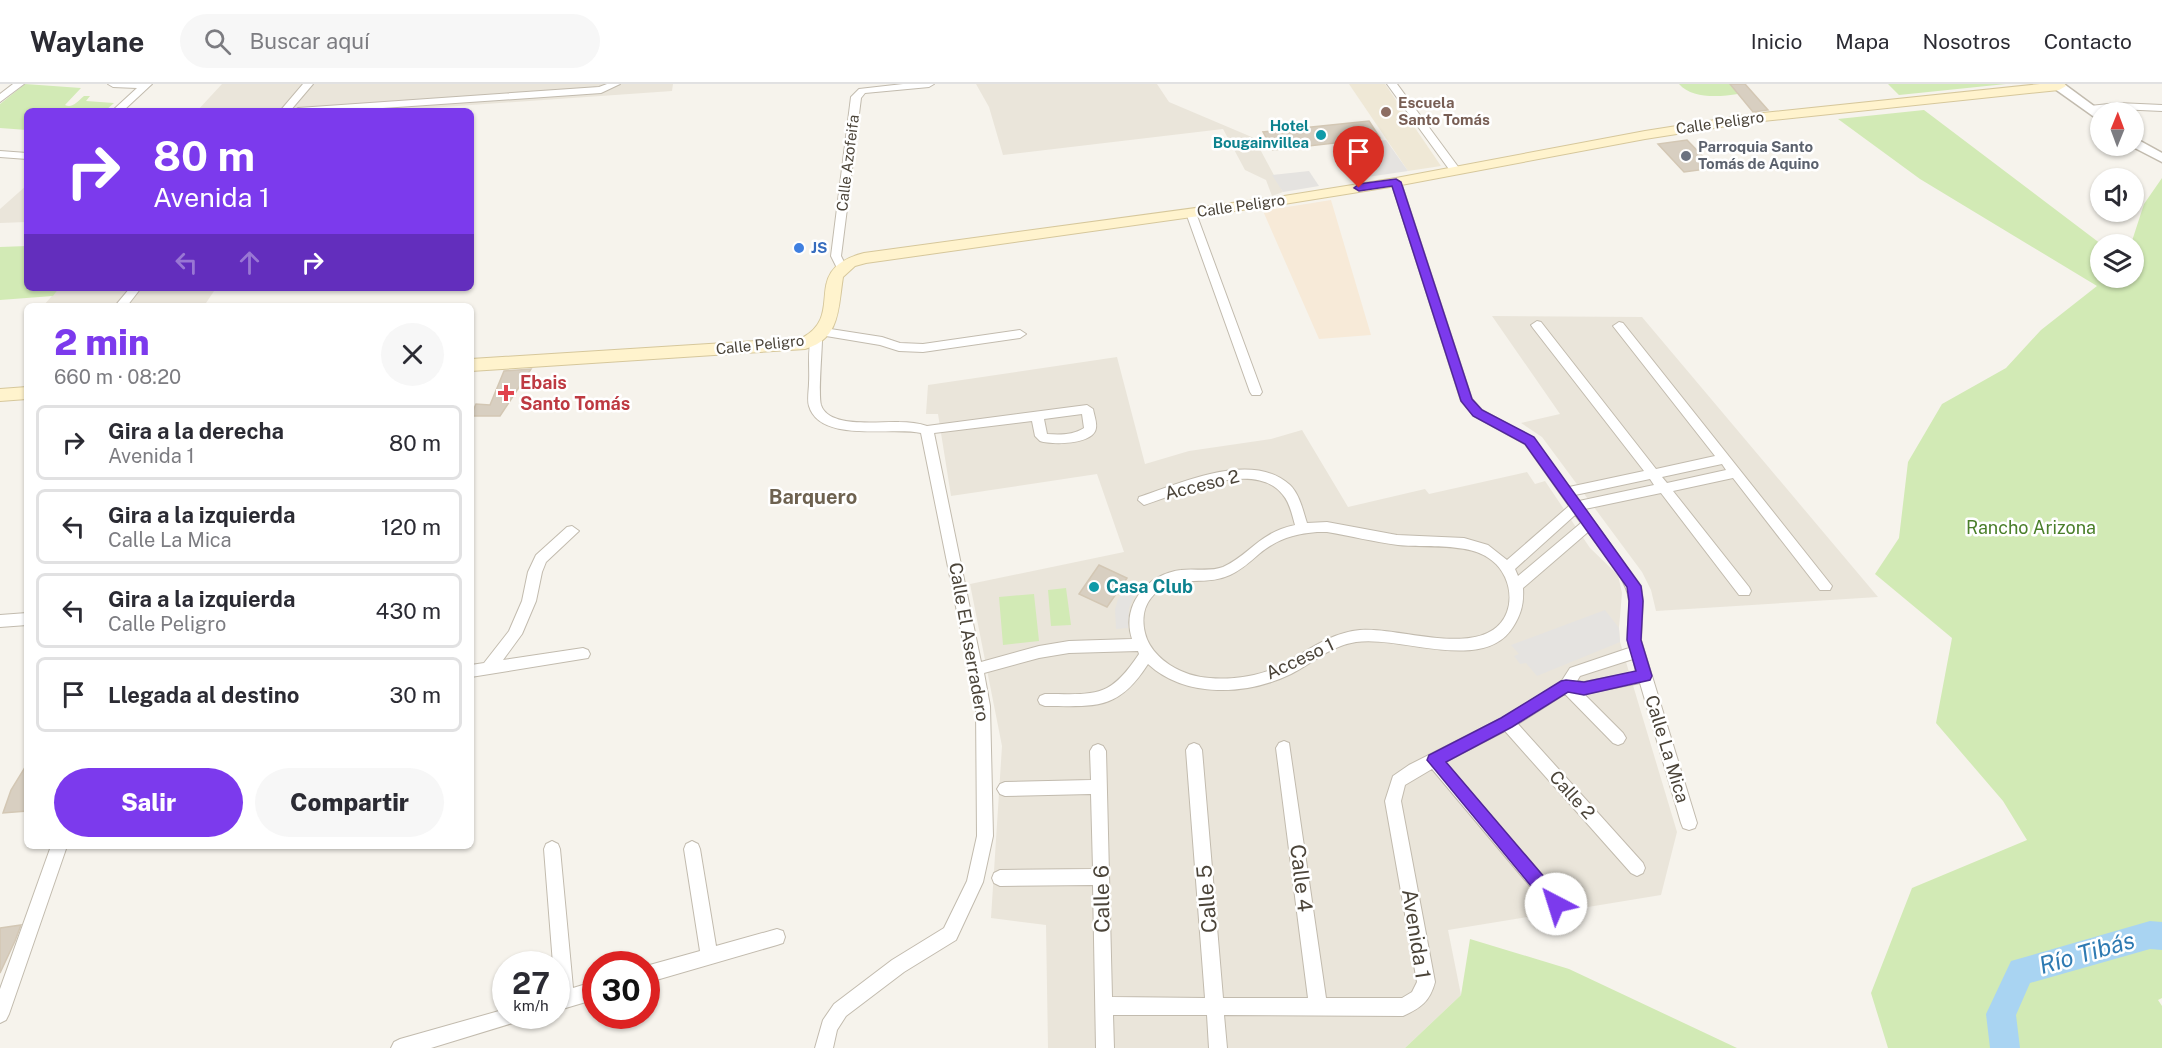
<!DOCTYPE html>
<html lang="es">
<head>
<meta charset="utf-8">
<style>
  body { margin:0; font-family:"Public Sans",sans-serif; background:#f7f7f7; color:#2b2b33; height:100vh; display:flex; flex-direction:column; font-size:22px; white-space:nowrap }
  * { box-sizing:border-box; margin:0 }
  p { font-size:20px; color:#7c7c81 }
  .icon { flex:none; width:33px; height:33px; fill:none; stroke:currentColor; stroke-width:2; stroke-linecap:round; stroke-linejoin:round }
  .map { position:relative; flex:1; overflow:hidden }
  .details { position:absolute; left:24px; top:219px; width:450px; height:546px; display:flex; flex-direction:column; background:#fff; border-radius:9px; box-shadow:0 2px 4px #0004 }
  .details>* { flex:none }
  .hud { position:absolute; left:24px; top:24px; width:450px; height:183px; border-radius:9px; box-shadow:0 2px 4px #0004; background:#7c3aed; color:#fff; overflow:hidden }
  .needle { width:39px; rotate:1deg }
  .buttons { position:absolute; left:2090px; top:18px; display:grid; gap:12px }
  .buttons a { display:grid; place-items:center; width:54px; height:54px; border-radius:50%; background:#fff; box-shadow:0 2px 4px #0004; font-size:30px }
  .speed { position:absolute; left:492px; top:867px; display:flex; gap:12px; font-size:30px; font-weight:700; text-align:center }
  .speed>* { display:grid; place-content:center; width:78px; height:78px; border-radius:50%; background:#fff; box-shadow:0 2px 4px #0004; line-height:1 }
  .speed small { font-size:15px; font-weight:400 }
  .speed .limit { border:9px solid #d22; background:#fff; color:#111 }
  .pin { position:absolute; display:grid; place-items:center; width:51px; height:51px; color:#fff; margin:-62px -26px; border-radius:50% 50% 50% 0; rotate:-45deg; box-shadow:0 0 6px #0007 }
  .pin .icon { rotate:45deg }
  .me { position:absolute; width:66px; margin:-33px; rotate:320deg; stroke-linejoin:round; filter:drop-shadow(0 0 4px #0008) }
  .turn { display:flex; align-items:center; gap:21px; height:126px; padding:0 30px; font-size:27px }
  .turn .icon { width:78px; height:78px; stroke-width:2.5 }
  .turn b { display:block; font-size:42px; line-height:51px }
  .lanes { display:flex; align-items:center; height:57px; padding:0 30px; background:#0003; justify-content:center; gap:30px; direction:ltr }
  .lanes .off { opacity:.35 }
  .round { display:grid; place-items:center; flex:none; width:63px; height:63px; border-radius:32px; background:#f7f7f7 }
  .headline { display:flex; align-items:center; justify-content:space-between; height:102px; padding:0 30px }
  h1 { font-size:36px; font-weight:800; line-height:45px; color:#7c3aed }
  .button { display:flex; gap:12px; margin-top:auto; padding:12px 30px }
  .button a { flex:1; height:69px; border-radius:36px; background:#7c3aed; color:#fff; font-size:24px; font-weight:800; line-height:69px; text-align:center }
  .button a+a { background:#f7f7f7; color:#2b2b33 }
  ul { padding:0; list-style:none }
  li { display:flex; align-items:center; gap:18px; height:75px; margin:0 12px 9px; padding:0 18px; border:3px solid #e1e1e2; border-radius:9px }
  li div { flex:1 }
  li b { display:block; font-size:22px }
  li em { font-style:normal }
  header { display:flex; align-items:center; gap:36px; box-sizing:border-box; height:84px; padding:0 30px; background:#fff; border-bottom:2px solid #e1e1e2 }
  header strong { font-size:28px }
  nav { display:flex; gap:33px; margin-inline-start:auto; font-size:21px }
  .search { width:420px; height:54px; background:#f7f7f7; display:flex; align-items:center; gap:15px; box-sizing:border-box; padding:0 21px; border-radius:33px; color:#7c7c81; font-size:22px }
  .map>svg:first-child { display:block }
  .residential { fill:#eae5da }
  .commercial { fill:#f7ead8 }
  .education { fill:#efe8d6 }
  .green { fill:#d2eab5 }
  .parking { fill:#e5e3e0 }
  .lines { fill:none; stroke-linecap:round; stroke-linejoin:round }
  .river { fill:#a9d4f2; fill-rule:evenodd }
  .building { fill:#d8cfc1; stroke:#d3c7b4; stroke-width:1.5 }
  .minor-casing { stroke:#c2bbae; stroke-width:2 }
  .tertiary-casing { stroke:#c2bbae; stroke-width:3 }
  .secondary-casing { stroke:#d6c79b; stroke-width:2 }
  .minor { fill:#fff; fill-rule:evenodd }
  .tertiary { fill:#fff; fill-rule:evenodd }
  .secondary { fill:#fff3cd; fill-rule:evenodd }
  .route { fill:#7c3aed; stroke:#51269a; stroke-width:1.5 }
  .education-dot { fill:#8d6e63; stroke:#fff; stroke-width:2 }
  .culture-dot { fill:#0f9aa8; stroke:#fff; stroke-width:2 }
  .worship-dot { fill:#6b7280; stroke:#fff; stroke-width:2 }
  .shop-dot { fill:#3f7fe0; stroke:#fff; stroke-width:2 }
  .health-dot { fill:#e0444e; stroke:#fff; stroke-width:2 }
  .labels { text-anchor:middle; stroke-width:5; stroke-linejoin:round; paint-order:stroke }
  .far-education-label { font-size:15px; font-weight:bold; fill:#785e54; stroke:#fff; text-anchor:start }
  .far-street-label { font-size:15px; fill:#4b4439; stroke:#fff }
  .far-culture-label { font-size:15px; font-weight:bold; fill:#0d838f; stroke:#fff; text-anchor:end }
  .far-worship-label { font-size:15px; font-weight:bold; fill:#5b616d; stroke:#fff; text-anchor:start }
  .far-shop-label { font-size:15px; font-weight:bold; fill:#366cbe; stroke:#fff; text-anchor:start }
  .health-label { font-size:18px; font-weight:bold; fill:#be3a42; stroke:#fff; text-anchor:start }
  .street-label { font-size:18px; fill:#4b4439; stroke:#fff }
  .park-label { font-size:18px; fill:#4a7f2a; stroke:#fff }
  .culture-label { font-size:18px; font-weight:bold; fill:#0d838f; stroke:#fff; text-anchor:start }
  .neighbourhood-label { font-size:20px; font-weight:bold; fill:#6e6250; stroke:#fff }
  .near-street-label { font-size:21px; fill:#4b4439; stroke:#fff }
  .near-water-label { font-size:24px; font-style:italic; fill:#2e7ab2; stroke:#fff }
</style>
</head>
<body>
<header>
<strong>Waylane</strong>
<div class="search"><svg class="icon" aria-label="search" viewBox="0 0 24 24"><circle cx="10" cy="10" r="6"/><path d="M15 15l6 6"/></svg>Buscar aquí</div>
<nav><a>Inicio</a><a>Mapa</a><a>Nosotros</a><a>Contacto</a></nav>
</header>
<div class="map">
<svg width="2162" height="964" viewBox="0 0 2162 964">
  <rect width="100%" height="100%" fill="#f6f3ec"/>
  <path class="residential" d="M222 0H673L672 7 387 27H197Z
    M976 0H1157L1169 18 1254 54 1283 108 1272 112 1266 96 1245 86 1223 45 1003 71 989 23Z
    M27 101V138L0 139V125Z
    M59 204H216L204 222H43Z
    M1492 232 1642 233 1878 513 1656 527 1651 506 1642 488 1542 353 1521 339 1560 330Z
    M1117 273 1145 380 1189 367 1271 355 1302 346 1348 423 1425 405 1429 410 1527 388 1535 400 1545 397 1590 464 1618 491 1622 509 1619 544 1620 558 1677 748 1661 811 1448 846 1461 911 1405 964H1048L1046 841 991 834 1002 662 970 500 1124 468 1097 390 951 412 938 330H926L928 301Z"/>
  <path class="commercial" d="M1331 116 1371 251 1319 255 1263 127Z"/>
  <path class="education" d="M1349 0H1385L1441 82 1408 87Z"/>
  <path class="green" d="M25 0 81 4 65 21C72 25 78 17 84 12H90L86 17 114 19 105 27H27V46L0 44V20Z
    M1679 0H1730L1738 10C1719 13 1692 15 1679 0Z
    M1888 0H2006L1899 11Z
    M1924 26 2101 160 2100 194H2133V160H2131L2144 120 2162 94V914L2158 916 2162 922V964H1888L1871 909 1912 804 2027 756 2003 717 1936 639 1952 554 1875 490 1899 454 1908 378 1942 320 2006 284 2041 246 2097 202 1920 95 1838 35Z
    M27 162V204H59L53 212 0 216V163Z
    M1066 504 1071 541 1051 542 1048 506Z
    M1034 510 1039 557 1003 561 999 513Z
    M1470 855 1569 885 1737 964H1405L1461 911Z"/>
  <path class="parking" d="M1386 56 1408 87 1354 95 1338 73 1357 70 1366 66 1370 58Z
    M1309 87 1319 102 1283 108 1272 91Z
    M1128 500 1136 508 1129 524 1128 544 1116 545 1115 526 1118 515Z
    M1605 526 1619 544 1620 558 1537 592 1526 579 1520 580 1514 572 1519 570 1511 561Z"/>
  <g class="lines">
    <path class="river" d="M2150 837 2162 838V866L2150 865 2030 899 2016 931 2020 964H1990L1986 930 2011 877Z"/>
  </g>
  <path class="building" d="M1730 0H1745L1768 26 1753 28Z
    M1369 37 1380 54 1273 66 1263 48Z
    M1687 56 1714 84 1684 88 1658 60Z
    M531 285 500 332H471L476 320 490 321 504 287Z
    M1099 481 1127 494 1107 523 1079 510Z
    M27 680V727L3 729 11 706Z
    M21 841 15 857 0 889V844Z"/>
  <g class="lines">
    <defs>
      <path id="minor" d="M13 0H24L0 18V10Z
        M108 0H152L123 27H112L137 4 113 3Z
        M303 0H313L290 27H280Z
        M607 0H620L601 9 339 27H293L298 24 599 3Z
        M903 0H934L929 3 865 9 861 14 841 172 847 184 846 186H838L831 172 851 13 859 5Z
        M1387 0H1397L1459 84V88H1451Z
        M2118 19 2162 21V27L2118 25 2090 28 2085 25 2090 22Z
        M0 67 27 69V75L0 73Z
        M1396 95 1401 98 1472 315 1482 326 1533 354 1569 403 1644 387 1533 244 1531 241 1537 237 1541 238 1656 385 1715 372 1613 242 1619 238 1623 239 1832 502 1830 506H1820L1733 394 1673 407 1749 503 1751 507 1749 511H1739L1661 409 1585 425 1641 502 1643 517 1641 556 1697 739 1695 744 1689 746 1683 744 1681 739 1640 599 1584 610 1623 649 1626 654 1623 659 1618 661 1613 659 1565 610 1518 640 1643 779 1645 784 1643 789 1637 792 1631 789 1505 647 1445 678 1562 814 1564 820 1562 826 1556 828 1550 826 1432 685 1405 701 1401 717 1435 898C1430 917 1421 924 1403 932L1224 931 1227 964H1209L1207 931H1113L1114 964H1096L1093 801 1000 802 994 799 992 794 994 789 1000 786 1093 785 1091 710 1005 712 1000 710 997 705 1000 700 1005 698 1091 696 1090 667 1093 662 1098 660 1103 662 1106 667 1112 913 1205 914 1186 666 1189 661 1194 659 1199 661 1202 666 1223 914H1308L1276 664 1279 659 1284 657 1289 659 1326 914H1402L1412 908 1417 898 1385 717 1393 692 1409 681 1502 634 1561 598 1570 584 1629 564C1625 549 1630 533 1629 517 1628 495 1601 467 1588 448L1523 504C1524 520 1521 530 1513 543 1484 590 1400 551 1356 558 1330 562 1313 579 1291 590 1248 611 1186 615 1148 580 1118 627 1096 622 1045 622L1040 620 1038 616 1040 612 1045 610C1096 610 1109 615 1139 570L1138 567 1069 569 1039 574 984 589 990 622 993 752 983 798 956 856 904 888 846 932 837 946 833 964H815L823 936 834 920 892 876 944 844 967 797 977 752 976 622 921 349C894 342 820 360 809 322 807 316 809 305 809 299 810 285 807 265 812 252L816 251 822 255C822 268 818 311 821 321 829 345 880 337 899 338 909 338 918 339 927 342L1087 321 1093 325C1094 331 1097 338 1096 344 1094 361 1051 361 1040 357L1035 352 1032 337 934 349 981 578 1039 562 1069 557 1132 555C1121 521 1147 490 1181 486 1194 484 1210 488 1223 483 1251 470 1258 449 1295 441 1292 431 1290 419 1283 411 1255 374 1179 410 1144 421L1138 416 1139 413C1181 399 1252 366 1290 401 1300 411 1303 427 1307 439L1327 438 1397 451 1464 454 1488 461 1507 476 1569 422 1525 360 1474 332 1461 317 1391 98ZM1082 330 1084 344C1073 351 1060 351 1047 350L1044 335ZM1722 380 1726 386 1667 399 1662 393ZM1650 395 1654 401 1579 417 1575 411ZM1575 431 1581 439 1518 492 1515 485ZM1317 448H1327C1351 452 1374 458 1398 461 1433 465 1487 454 1505 493 1510 504 1511 517 1507 528 1488 578 1399 542 1360 546 1329 549 1308 567 1282 581 1255 595 1209 600 1181 587 1165 580 1149 566 1145 549 1142 537 1143 524 1151 514 1172 487 1203 504 1230 491 1241 486 1250 478 1259 470 1277 455 1294 450 1317 448ZM1633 575 1636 588 1584 598 1577 597 1580 592Z
        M1191 126 1196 129 1262 308 1260 311H1252L1250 308 1186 129Z
        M130 204H141L127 222H115Z
        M824 244 882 253 900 259 923 260 1020 246 1026 250 1020 254 923 268 899 267 880 261 820 251V245Z
        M572 442 579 447 546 478 542 488 536 517 522 550 503 576 583 564 588 566 590 570 588 574 471 593V581L484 579 509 547 522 517 528 488 536 471 567 443Z
        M27 529V541L0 543V531Z
        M552 757 558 760 560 765 573 904 596 897V915L559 926 556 925V880H553L544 765 546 760Z
        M692 757 698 760 700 765 716 862 777 845 783 847 785 853 783 859 777 861 646 899V882L700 867 684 765 686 760Z
        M51 762H67L9 930 6 936 0 939V905Z
        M506 925V932H519L516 938 431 964H391L394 958 400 955Z"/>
      <path id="tertiary" d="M2054 0H2064L2102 28H2100V37L2055 5Z
        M2133 53 2162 69V78L2131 62Z"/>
      <path id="secondary" d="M2040 0H2064L2066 2 2059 6 1753 38 1645 55 1396 102 1284 120 866 179 855 182 843 193C838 223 841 255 805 265L471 287V275L802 254C847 230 798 186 864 169L1284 112 1396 94 1645 47 1753 30Z
        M27 303V315L0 317V305Z"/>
    </defs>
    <use href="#minor" class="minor-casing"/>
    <use href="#tertiary" class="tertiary-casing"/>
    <use href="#secondary" class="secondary-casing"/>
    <use href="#minor" class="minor"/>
    <use href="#tertiary" class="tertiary"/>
    <use href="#secondary" class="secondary"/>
  </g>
  <path class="route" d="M1396 95 1401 98 1472 315 1482 326 1534 353 1641 502 1643 517 1641 556 1652 592 1650 596 1584 611 1568 608 1512 643 1446 678 1562 814 1565 820 1562 825 1556 828 1550 825 1427 676 1429 671 1501 634 1561 597 1566 596 1584 598 1636 587 1627 556 1629 517 1627 503 1525 360 1473 332 1461 317 1392 102 1359 107 1354 104 1359 100Z"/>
  <circle class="education-dot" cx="1386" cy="28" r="6"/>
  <g class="culture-dot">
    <circle cx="1321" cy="51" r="6"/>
    <circle cx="1094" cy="503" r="6"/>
  </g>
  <circle class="worship-dot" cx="1686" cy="72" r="6"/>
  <circle class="shop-dot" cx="799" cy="164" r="6"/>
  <path class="health-dot" d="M503 300h6v6h6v6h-6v6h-6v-6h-6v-6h6z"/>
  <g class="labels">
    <g class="far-education-label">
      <text x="1398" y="24">Escuela<tspan x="1398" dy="17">Santo Tomás</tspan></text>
    </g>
    <g class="far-street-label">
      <text transform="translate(1720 39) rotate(-8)" y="5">Calle Peligro</text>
      <text transform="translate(848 79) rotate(-83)" y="5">Calle Azofeifa</text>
      <text transform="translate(1241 122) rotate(-8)" y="5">Calle Peligro</text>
      <text transform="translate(760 261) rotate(-6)" y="5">Calle Peligro</text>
    </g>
    <g class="far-culture-label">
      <text x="1309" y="47">Hotel<tspan x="1309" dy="17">Bougainvillea</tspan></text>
    </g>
    <g class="far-worship-label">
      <text x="1698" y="68">Parroquia Santo<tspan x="1698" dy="17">Tomás de Aquino</tspan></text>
    </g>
    <g class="far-shop-label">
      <text x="811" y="169">JS</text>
    </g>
    <g class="health-label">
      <text x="520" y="305">Ebais<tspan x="520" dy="21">Santo Tomás</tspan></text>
    </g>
    <g class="street-label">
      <text transform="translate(1202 401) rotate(-14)" y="6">Acceso 2</text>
      <text transform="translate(969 558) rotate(80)" y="6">Calle El Aserradero</text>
      <text transform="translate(1300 575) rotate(-25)" y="6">Acceso 1</text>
      <text transform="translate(1667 665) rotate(73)" y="6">Calle La Mica</text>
      <text transform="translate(1572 711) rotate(48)" y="6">Calle 2</text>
    </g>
    <g class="park-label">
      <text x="2031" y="450">Rancho Arizona</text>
    </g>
    <g class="culture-label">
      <text x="1106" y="509">Casa Club</text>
    </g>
    <g class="neighbourhood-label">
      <text x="813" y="420">Barquero</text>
    </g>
    <g class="near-street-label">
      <text transform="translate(1301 794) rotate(83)" y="7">Calle 4</text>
      <text transform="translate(1102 815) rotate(-91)" y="7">Calle 6</text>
      <text transform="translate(1207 815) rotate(-95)" y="7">Calle 5</text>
      <text transform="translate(1416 850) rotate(81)" y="7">Avenida 1</text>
    </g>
    <g class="near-water-label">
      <text transform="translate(2087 869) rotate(-16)" y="8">Río Tibás</text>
    </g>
  </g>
</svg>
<div class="buttons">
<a><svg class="needle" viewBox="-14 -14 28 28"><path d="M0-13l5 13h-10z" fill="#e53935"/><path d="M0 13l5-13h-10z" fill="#7c7c81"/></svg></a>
<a><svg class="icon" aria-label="sound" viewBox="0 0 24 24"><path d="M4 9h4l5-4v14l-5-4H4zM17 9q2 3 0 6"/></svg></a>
<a><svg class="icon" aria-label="layers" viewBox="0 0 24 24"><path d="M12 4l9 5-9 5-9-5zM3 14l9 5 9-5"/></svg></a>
</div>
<div class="speed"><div>27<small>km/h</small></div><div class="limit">30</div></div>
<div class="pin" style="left:1359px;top:104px;background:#d93025"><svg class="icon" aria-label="arrive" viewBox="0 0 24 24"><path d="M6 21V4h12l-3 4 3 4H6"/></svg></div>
<svg class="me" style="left:1556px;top:820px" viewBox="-20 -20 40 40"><circle r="19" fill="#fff"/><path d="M0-13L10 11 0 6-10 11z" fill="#7c3aed"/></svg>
<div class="hud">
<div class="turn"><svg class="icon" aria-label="right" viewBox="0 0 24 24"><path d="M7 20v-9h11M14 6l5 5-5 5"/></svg><div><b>80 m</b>Avenida 1</div></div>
<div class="lanes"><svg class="icon off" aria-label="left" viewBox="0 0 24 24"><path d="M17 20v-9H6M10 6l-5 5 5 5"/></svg><svg class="icon off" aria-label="ahead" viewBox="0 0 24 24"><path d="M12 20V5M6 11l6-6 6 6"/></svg><svg class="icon" aria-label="right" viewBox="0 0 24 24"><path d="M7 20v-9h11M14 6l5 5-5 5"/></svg></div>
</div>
<section class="details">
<div class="headline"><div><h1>2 min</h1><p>660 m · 08:20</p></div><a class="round"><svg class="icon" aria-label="close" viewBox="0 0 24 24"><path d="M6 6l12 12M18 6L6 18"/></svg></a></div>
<ul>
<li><svg class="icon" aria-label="right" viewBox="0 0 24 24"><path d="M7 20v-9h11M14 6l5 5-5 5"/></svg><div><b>Gira a la derecha</b><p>Avenida 1</p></div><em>80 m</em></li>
<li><svg class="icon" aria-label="left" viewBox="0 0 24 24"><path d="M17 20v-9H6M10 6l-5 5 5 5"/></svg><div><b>Gira a la izquierda</b><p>Calle La Mica</p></div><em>120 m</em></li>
<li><svg class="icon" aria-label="left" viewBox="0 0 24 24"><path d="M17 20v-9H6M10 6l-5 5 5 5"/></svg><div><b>Gira a la izquierda</b><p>Calle Peligro</p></div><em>430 m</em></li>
<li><svg class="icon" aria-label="arrive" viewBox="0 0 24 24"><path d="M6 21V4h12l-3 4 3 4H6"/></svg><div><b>Llegada al destino</b></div><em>30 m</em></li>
</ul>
<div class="button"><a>Salir</a><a>Compartir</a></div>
</section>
</div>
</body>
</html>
